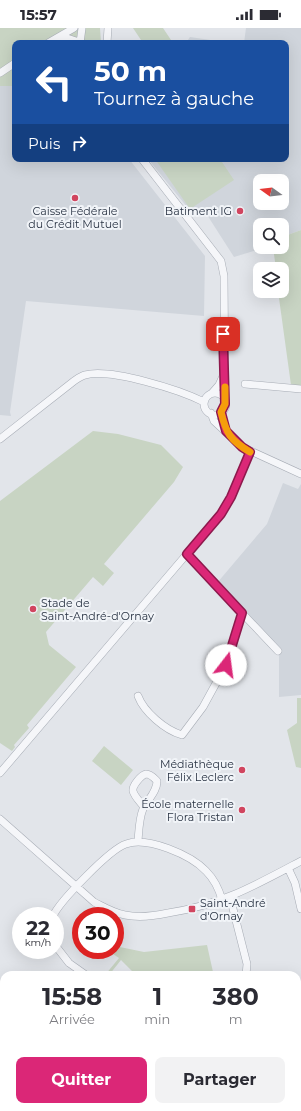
<!DOCTYPE html>
<html lang="fr">
<head>
<meta charset="utf-8">
<style>
  body { margin:0; font-family:Montserrat,sans-serif; background:#f2f2f3; color:#2b2b33; height:100vh; display:flex; flex-direction:column; font-size:15px; white-space:nowrap }
  * { box-sizing:border-box; margin:0 }
  p { font-size:13px; color:#7c7c81 }
  .icon { flex:none; width:22px; height:22px; fill:none; stroke:currentColor; stroke-width:2; stroke-linecap:round; stroke-linejoin:round }
  .map { position:relative; flex:1; overflow:hidden }
  .sheet { position:absolute; left:0px; top:943px; width:301px; height:140px; display:flex; flex-direction:column; background:#fff; border-radius:12px 12px 0 0; box-shadow:0 4px 16px #0002 }
  .sheet>* { flex:none }
  .guide { position:absolute; left:12px; top:12px; width:277px; height:122px; border-radius:8px; box-shadow:0 4px 16px #0002; background:#1a4fa0; color:#fff; overflow:hidden }
  .needle { width:26px; rotate:285deg }
  .controls { position:absolute; left:253px; top:146px; display:grid; gap:8px }
  .controls a { display:grid; place-items:center; width:36px; height:36px; border-radius:8px; background:#fff; box-shadow:0 4px 16px #0002; font-size:20px }
  .speed { position:absolute; left:12px; top:879px; display:flex; gap:8px; font-size:20px; font-weight:700; text-align:center }
  .speed>* { display:grid; place-content:center; width:52px; height:52px; border-radius:50%; background:#fff; box-shadow:0 4px 16px #0002; line-height:1 }
  .speed small { font-size:10px; font-weight:400 }
  .speed .limit { border:6px solid #d22; background:#fff; color:#111 }
  .pin { position:absolute; display:grid; place-items:center; width:34px; height:34px; color:#fff; margin:-17px; border-radius:8px; box-shadow:0 2px 6px #0006 }
  .me { position:absolute; width:44px; margin:-22px; rotate:15deg; stroke-linejoin:round; filter:drop-shadow(0 0 3px #0008) }
  .turn { display:flex; align-items:center; gap:14px; height:84px; padding:0 16px; font-size:18px }
  .turn .icon { width:52px; height:52px; stroke-width:2.5 }
  .turn b { display:block; font-size:28px; line-height:34px }
  .then { display:flex; align-items:center; height:38px; padding:0 16px; background:#0003; gap:8px; font-size:15px }
  .eta { display:flex; justify-content:space-evenly; align-items:center; height:68px; text-align:center }
  .eta b { font-size:24px; font-weight:700; line-height:28px }
  .action { display:flex; gap:8px; margin-top:auto; padding:8px 16px }
  .action a { flex:1; height:46px; border-radius:8px; background:#db2777; color:#fff; font-size:16px; font-weight:700; line-height:46px; text-align:center }
  .action a+a { background:#f2f2f3; color:#2b2b33 }
  .status { display:flex; justify-content:space-between; align-items:center; height:28px; padding:0 20px; background:#fff; direction:ltr }
  .status svg { height:11px; fill:currentColor }
  .map>svg:first-child { display:block }
  .built { fill:#d0d5dc; fill-rule:evenodd }
  .green { fill:#c8d4c3 }
  .lines { fill:none; stroke-linecap:round; stroke-linejoin:round }
  .minor-casing { stroke:#a7acb5; stroke-width:8 }
  .minor { stroke:#f5f6f9; stroke-width:7 }
  .route-casing { stroke:#8e194d; stroke-width:10 }
  .route { stroke:#db2777; stroke-width:7 }
  .slow { stroke:#f59e0b; stroke-width:7 }
  .poi-dot { fill:#d1455f; stroke:#f1f4f8; stroke-width:1.5 }
  .labels { text-anchor:middle; stroke-width:4; stroke-linejoin:round; paint-order:stroke }
  .poi-label { font-size:11px; fill:#293343; stroke:#f1f4f8; text-anchor:end }
</style>
</head>
<body>
<div class="status"><b>15:57</b><svg viewBox="0 0 49 12"><path d="M0 12V9h3v3zM5 12V6h3v6zM10 12V3h3v9zM15 12V0h3v12zM26 1h20v11H26zM47 4h2v5h-2z"/></svg></div>
<div class="map">
<svg width="301" height="1083" viewBox="0 0 301 1083">
  <rect width="100%" height="100%" fill="#e2e5ea"/>
  <path class="built" d="M246 0H301V202L282 209V197H260V219H267L234 229 202 179 192 185 148 131H286V15H244ZM260 153H282V175H260Z
    M190 9 231 15H186Z
    M3 57 15 58V131H129L205 228 204 288 26 273 10 384 11 388 0 387V58Z
    M283 455 298 461 301 456V667L279 669V620L217 555 267 496Z"/>
  <path class="green" d="M0 0H100L101 15H15V58H0Z
    M133 0H163L173 15H143Z
    M155 131H220L234 152 190 181Z
    M301 202V357H291L278 263H282V241H276L273 219H282V209Z
    M93 403 118 406 161 417 183 439 174 454 104 536 114 545 103 558 93 549 46 604 49 617 76 639 27 697 29 700 14 717 15 719 12 723 0 715V473Z
    M297 670H301V740L296 739 287 702 297 695Z
    M104 718 133 742 121 757 92 733Z
    M207 917 213 944 212 947H136L121 932 109 947H105L119 930 107 922H115V918L144 924Z
    M0 1045 4 1050V1079H19L20 1083H0Z"/>
  <g class="lines">
    <defs>
      <path id="minor" d="M61 8 79 14
        M48 15 74 0
        M80 15 82 0
        M107 15 108 0
        M0 45 15 35
        M142 131 221 233 224 248 225 373
        M245 356 301 361
        M212 365 219 357 224 346
        M204 376a11 11 0 1 1 22 0a11 11 0 1 1-22 0Z
        M221 384 226 403
        M211 385 214 393 242 419 301 446
        M0 411 74 353C77 351 81 348 85 347 111 340 180 362 204 374
        M242 585 278 623
        M138 668C144 684 165 702 182 707L203 679 226 637 242 585 187 526
        M0 745 221 486 231 469 250 424
        M0 791 94 874C104 879 114 885 125 887 139 890 154 888 168 885 221 877 254 858 301 833
        M138 813C139 802 139 791 143 781 148 771 157 764 157 753 154 750 151 746 146 746 141 747 132 758 133 763 134 768 141 775 144 779
        M288 840 295 855 301 881
        M230 869 247 936 246 947
        M53 888C60 873 110 821 126 816 147 808 191 827 206 843 214 851 219 861 222 872
        M55 917 69 935 86 947
        M0 969 4 970
        M297 1016 301 1009
        M210 1079 213 1083
        M58 1083V1079
        M259 1083 262 1079"/>
    </defs>
    <use href="#minor" class="minor-casing"/>
    <use href="#minor" class="minor"/>
  </g>
  <g class="lines">
    <defs>
      <path id="route" d="M223 306 225 376 221 384 226 403 242 419 250 424 231 469 221 486 187 526 242 585 226 637"/>
    </defs>
    <use href="#route" class="route-casing"/>
    <use href="#route" class="route"/>
    <path class="slow" d="M225 359V376L221 384C226 405 230 412 250 424"/>
  </g>
  <g class="poi-dot">
    <circle cx="75" cy="170" r="4"/>
    <circle cx="240" cy="183" r="4"/>
    <circle cx="33" cy="581" r="4"/>
    <circle cx="242" cy="742" r="4"/>
    <circle cx="242" cy="782" r="4"/>
    <rect x="188" y="877" width="8" height="8" rx="2"/>
  </g>
  <g class="labels">
    <g class="poi-label">
      <text x="75" y="187" text-anchor="middle">Caisse Fédérale<tspan x="75" dy="13">du Crédit Mutuel</tspan></text>
      <text x="232" y="187">Batiment IG</text>
      <text x="41" y="579" text-anchor="start">Stade de<tspan x="41" dy="13">Saint-André-d'Ornay</tspan></text>
      <text x="234" y="740">Médiathèque<tspan x="234" dy="13">Félix Leclerc</tspan></text>
      <text x="234" y="780">École maternelle<tspan x="234" dy="13">Flora Tristan</tspan></text>
      <text x="200" y="879" text-anchor="start">Saint-André<tspan x="200" dy="13">d'Ornay</tspan></text>
    </g>
  </g>
</svg>
<div class="controls">
<a><svg class="needle" viewBox="-14 -14 28 28"><path d="M0-13l5 13h-10z" fill="#e53935"/><path d="M0 13l5-13h-10z" fill="#7c7c81"/></svg></a>
<a><svg class="icon" aria-label="search" viewBox="0 0 24 24"><circle cx="10" cy="10" r="6"/><path d="M15 15l6 6"/></svg></a>
<a><svg class="icon" aria-label="layers" viewBox="0 0 24 24"><path d="M12 4l9 5-9 5-9-5zM3 14l9 5 9-5"/></svg></a>
</div>
<div class="speed"><div>22<small>km/h</small></div><div class="limit">30</div></div>
<div class="pin" style="left:223px;top:306px;background:#d93025"><svg class="icon" aria-label="arrive" viewBox="0 0 24 24"><path d="M6 21V4h12l-3 4 3 4H6"/></svg></div>
<svg class="me" style="left:226px;top:637px" viewBox="-20 -20 40 40"><circle r="19" fill="#fff"/><path d="M0-13L10 11 0 6-10 11z" fill="#db2777"/></svg>
<div class="guide">
<div class="turn"><svg class="icon" aria-label="left" viewBox="0 0 24 24"><path d="M17 20v-9H6M10 6l-5 5 5 5"/></svg><div><b>50 m</b>Tournez à gauche</div></div>
<div class="then">Puis<svg class="icon" aria-label="right" viewBox="0 0 24 24"><path d="M7 20v-9h11M14 6l5 5-5 5"/></svg></div>
</div>
<section class="sheet">
<div class="eta">
<div><b>15:58</b><p>Arrivée</p></div>
<div><b>1</b><p>min</p></div>
<div><b>380</b><p>m</p></div>
</div>
<div class="action"><a>Quitter</a><a>Partager</a></div>
</section>
</div>
</body>
</html>
